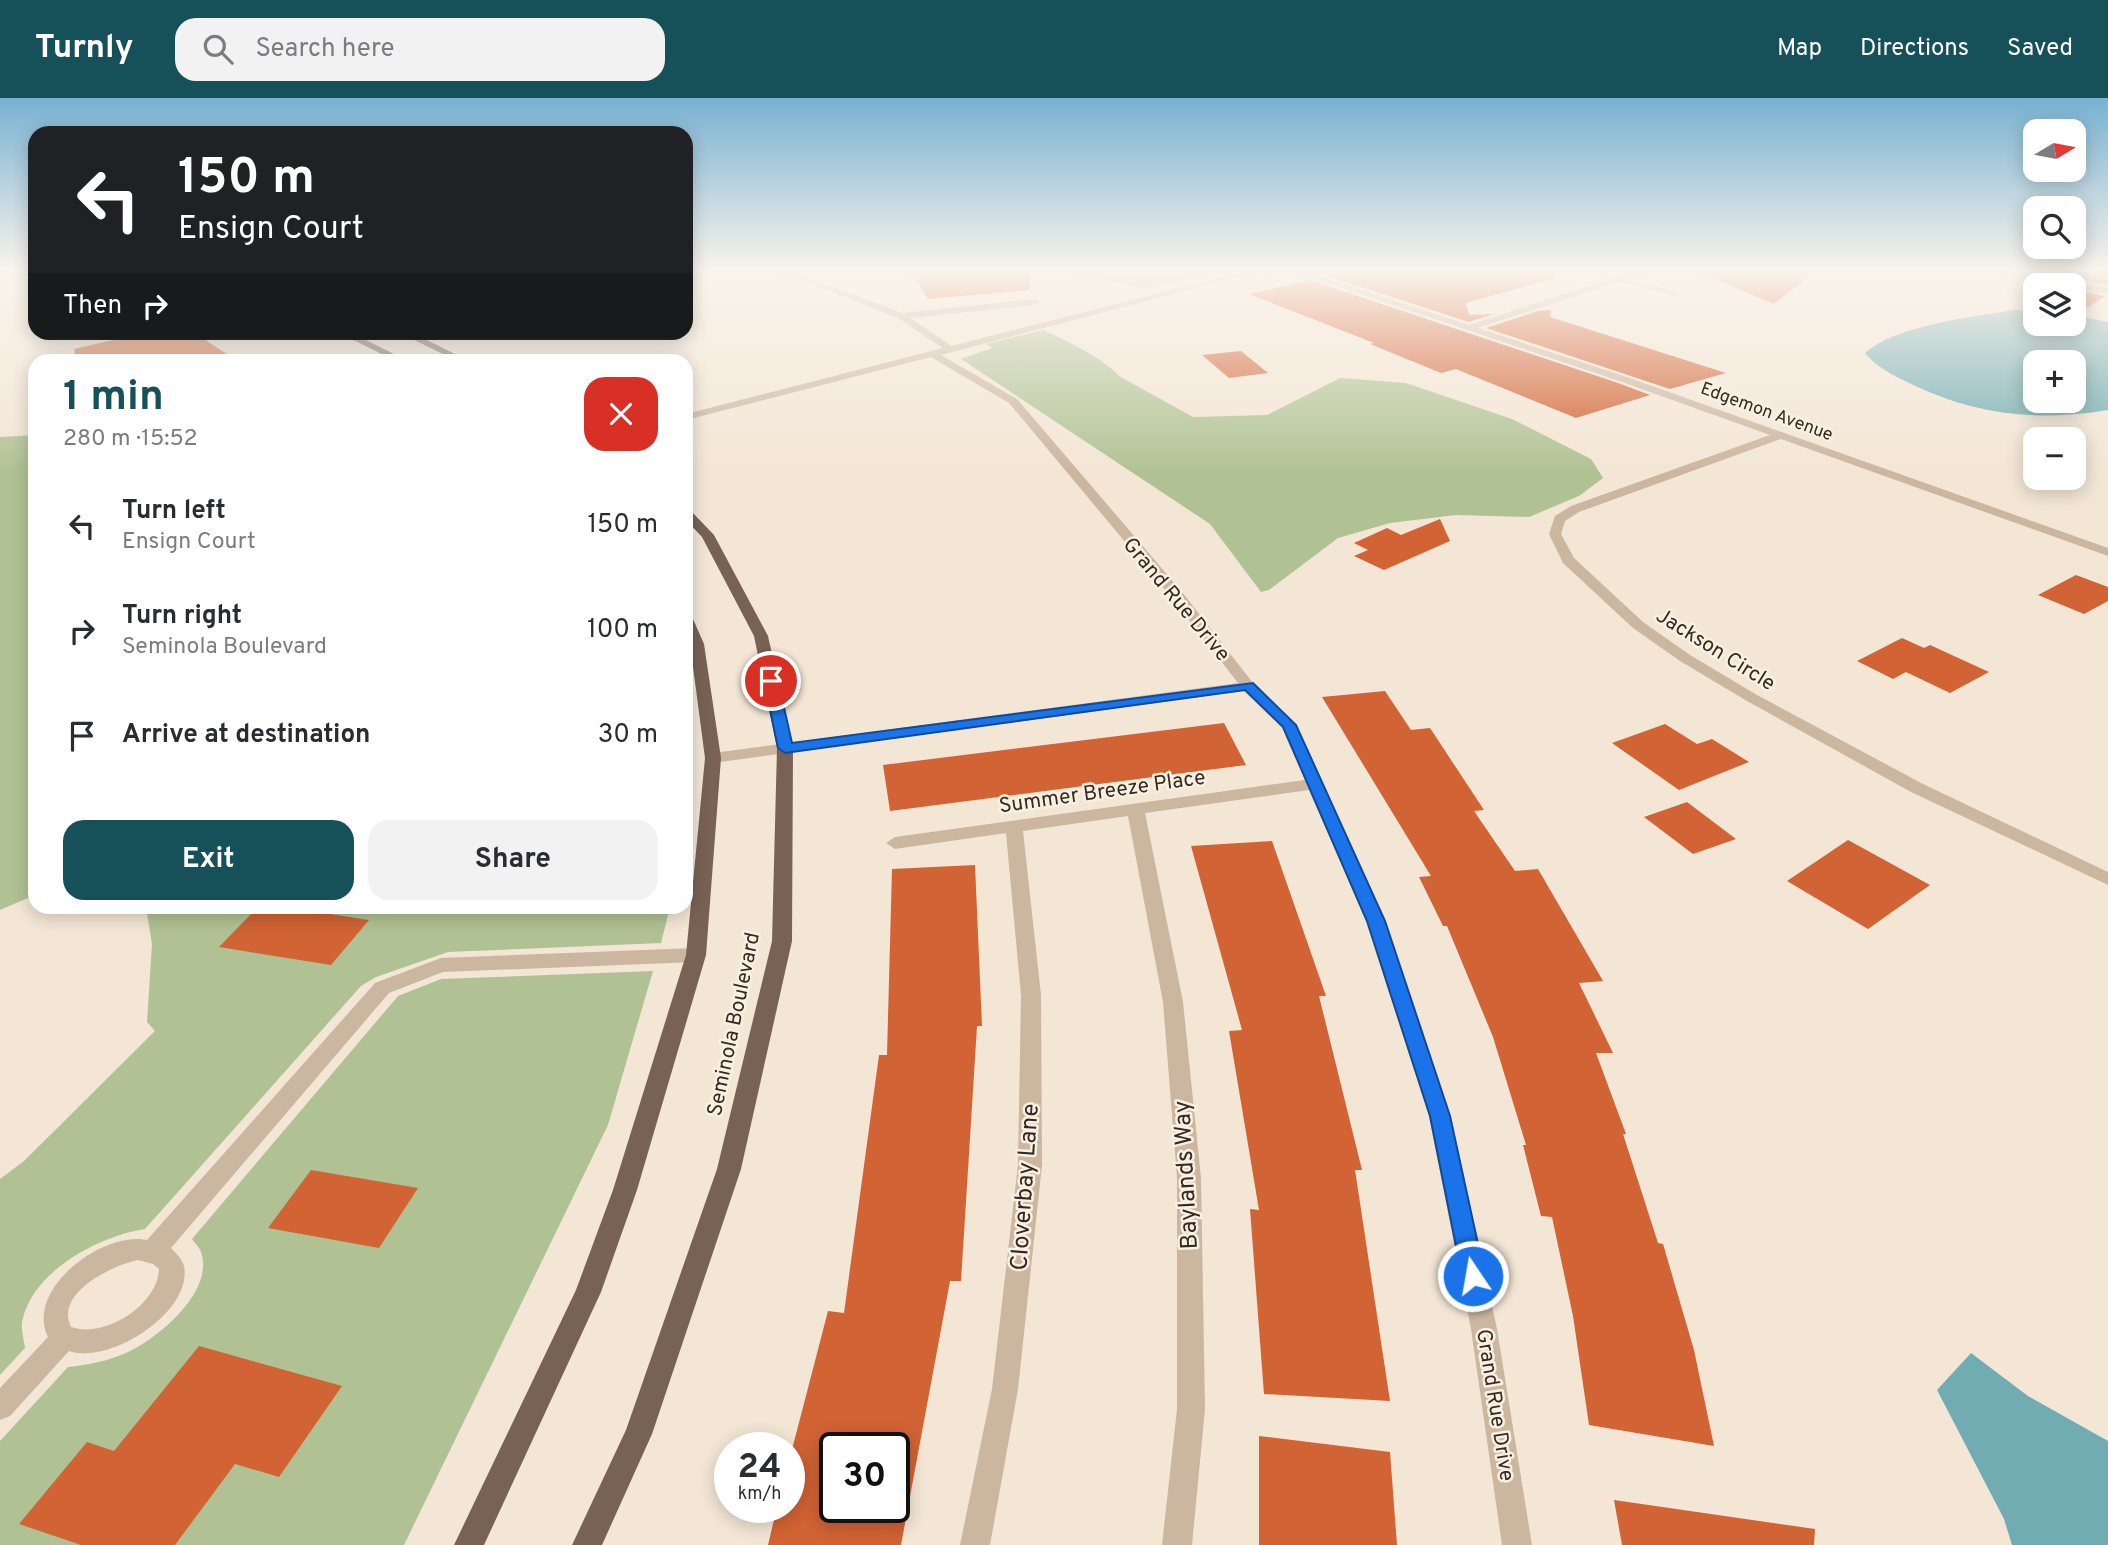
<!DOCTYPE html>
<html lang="en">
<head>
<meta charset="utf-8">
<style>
  body { margin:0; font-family:Overpass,sans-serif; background:#f2f2f3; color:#2b2b33; height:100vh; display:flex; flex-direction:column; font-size:26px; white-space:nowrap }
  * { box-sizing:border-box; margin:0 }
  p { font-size:23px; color:#7c7c81 }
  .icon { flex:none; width:38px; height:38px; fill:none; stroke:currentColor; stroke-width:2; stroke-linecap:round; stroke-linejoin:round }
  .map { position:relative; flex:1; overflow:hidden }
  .drawer { position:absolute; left:28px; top:256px; width:665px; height:560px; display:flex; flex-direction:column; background:#fff; border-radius:21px; box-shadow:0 4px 18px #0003 }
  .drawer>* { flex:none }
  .hud { position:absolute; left:28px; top:28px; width:665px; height:214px; border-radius:21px; box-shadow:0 4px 18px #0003; background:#202124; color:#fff; overflow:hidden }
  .needle { width:46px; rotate:80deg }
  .tools { position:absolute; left:2023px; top:21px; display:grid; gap:14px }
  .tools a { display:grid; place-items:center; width:63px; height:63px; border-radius:14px; background:#fff; box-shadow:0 4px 18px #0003; font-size:35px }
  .speed { position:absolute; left:714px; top:1334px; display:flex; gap:14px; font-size:35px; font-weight:700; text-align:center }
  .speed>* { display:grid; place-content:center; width:91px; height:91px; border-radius:50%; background:#fff; box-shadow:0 4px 18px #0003; line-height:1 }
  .speed small { font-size:18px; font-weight:400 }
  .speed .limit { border:4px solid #111; border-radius:10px; background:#fff; color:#111 }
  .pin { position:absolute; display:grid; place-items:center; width:60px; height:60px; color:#fff; margin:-30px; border:4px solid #fff; border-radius:50%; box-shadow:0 2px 7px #0007 }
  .me { position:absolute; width:77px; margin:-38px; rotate:348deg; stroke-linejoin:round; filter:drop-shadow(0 0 5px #0008) }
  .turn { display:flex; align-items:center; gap:24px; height:147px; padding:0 35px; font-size:32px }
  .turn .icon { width:91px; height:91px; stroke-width:2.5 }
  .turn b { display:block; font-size:49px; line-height:60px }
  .then { display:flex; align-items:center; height:66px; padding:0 35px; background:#0003; gap:14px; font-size:26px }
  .round { display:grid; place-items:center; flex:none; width:74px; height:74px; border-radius:21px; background:#f2f2f3 }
  .head { display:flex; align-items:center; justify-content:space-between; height:119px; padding:0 35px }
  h1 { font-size:42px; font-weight:700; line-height:52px; color:#165159 }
  .action { display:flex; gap:14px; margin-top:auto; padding:14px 35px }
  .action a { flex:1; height:80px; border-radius:21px; background:#165159; color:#fff; font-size:28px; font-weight:700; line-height:80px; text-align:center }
  .action a+a { background:#f2f2f3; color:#2b2b33 }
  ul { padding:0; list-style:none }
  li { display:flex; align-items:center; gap:21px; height:105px; padding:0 35px }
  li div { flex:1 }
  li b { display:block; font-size:26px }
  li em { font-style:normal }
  header { display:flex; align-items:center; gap:42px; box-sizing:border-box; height:98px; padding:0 35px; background:#165159; color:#fff }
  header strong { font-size:33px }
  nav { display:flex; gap:38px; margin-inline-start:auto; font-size:24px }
  .search { width:490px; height:63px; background:#f2f2f3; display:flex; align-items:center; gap:18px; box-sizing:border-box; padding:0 24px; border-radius:21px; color:#7c7c81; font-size:26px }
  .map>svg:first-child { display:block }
  .green { fill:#b0c294 }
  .water { fill:#71acb2; fill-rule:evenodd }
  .building { fill:#d16334; fill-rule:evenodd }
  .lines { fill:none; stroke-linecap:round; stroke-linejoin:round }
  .minor { fill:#cbb6a0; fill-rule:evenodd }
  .major { fill:#786253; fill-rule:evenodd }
  .route { fill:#1a73e8; stroke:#114b97; stroke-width:2 }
  .labels { text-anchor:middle; stroke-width:5; stroke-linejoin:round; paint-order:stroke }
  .far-street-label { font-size:18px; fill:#342a24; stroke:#faf0e1 }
  .street-label { font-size:21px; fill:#342a24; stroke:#faf0e1 }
  .near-street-label { font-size:24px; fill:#342a24; stroke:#faf0e1 }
</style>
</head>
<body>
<header>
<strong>Turnly</strong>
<div class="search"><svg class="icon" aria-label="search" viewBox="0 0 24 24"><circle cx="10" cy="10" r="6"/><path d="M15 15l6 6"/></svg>Search here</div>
<nav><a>Map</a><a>Directions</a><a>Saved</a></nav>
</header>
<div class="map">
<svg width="2108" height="1447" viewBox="0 0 2108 1447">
  <rect width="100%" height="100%" fill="#f3e6d5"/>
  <path class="green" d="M1062 172H1226L1145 191Z
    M1043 232C1065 242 1103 260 1119 278L1193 319 1267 317 1340 280 1406 285 1512 321 1591 361 1603 380 1579 398 1529 419 1456 417 1390 425 1338 440 1269 492 1261 494 1210 426 961 261 992 250 986 246Z
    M35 337V797L0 812V339Z
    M146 809H670L661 845 448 854 376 879 361 888 145 1131C99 1138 32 1173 22 1224 21 1232 24 1242 25 1250L0 1277V1081L24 1063 155 933 147 924 152 846Z
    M653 873 608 1027 404 1447H0V1343L68 1269C89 1267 107 1263 126 1255 157 1241 215 1194 201 1154 200 1150 194 1144 192 1141L398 898 441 881Z"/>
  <path class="water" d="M2014 212 2035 213V226H2074V217L2108 224V312C2035 324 1975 317 1909 285 1893 277 1876 269 1865 255 1896 227 1973 219 2014 212ZM2035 264H2074V303H2035Z
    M1971 1255 2028 1298 2108 1343V1447H2012L2004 1421 1937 1292Z"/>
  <path class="building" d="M909 172H1029L1030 192 928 201Z
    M1349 172H1554L1555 180 1466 205 1469 217 1494 216 1469 224 1327 178Z
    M1694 172H1817L1774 206Z
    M2064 172H2108V187L2062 179Z
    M1310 182 1618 285 1650 297 1576 320 1456 271 1441 275 1370 246 1374 245 1249 196Z
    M2074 192 2105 198 2089 209 2074 205Z
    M1551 212 1550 219 1726 275 1670 291 1486 230 1538 213Z
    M148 234H193L236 262H76L74 251Z
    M1241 253 1268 275 1229 280 1202 257Z
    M1440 421 1450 443 1384 472 1354 458 1368 452 1354 445 1387 430 1401 437Z
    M2076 477 2108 489V503L2084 516 2038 497Z
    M1902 540 1924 550 1930 547 1989 574 1950 595 1906 574 1893 581 1857 563Z
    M1385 593 1411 632 1430 630 1484 712 1474 713 1515 773 1538 771 1603 883 1579 885 1613 955H1596L1626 1036H1623L1658 1145 1663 1146 1694 1252 1714 1348 1589 1327 1573 1218 1552 1119 1541 1118 1523 1047H1526L1493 939 1447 828H1443L1419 779 1431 778 1322 599Z
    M1224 625 1246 667 890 713 883 667Z
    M1665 626 1697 646 1712 641 1749 664 1679 692 1612 645Z
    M1687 704 1736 741 1693 756 1644 719Z
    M1848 742 1930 787 1868 831 1787 783Z
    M1272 743 1326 898H1319L1362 1072H1355L1390 1303 1264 1296 1250 1111 1259 1112 1229 933 1242 932 1191 748Z
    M975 767 982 928H977L961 1183H950L901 1447H768L777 1409H789V1363L828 1213 844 1215 879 957H887L892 771ZM835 1349H894V1409H835Z
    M259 808H278L369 822 331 867 219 849Z
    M311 1072 418 1090 379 1150 268 1130Z
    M199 1248 342 1288 279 1379 235 1366 175 1447H81L19 1426 87 1344 114 1353Z
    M1259 1338 1390 1354 1397 1447H1259Z
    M1614 1402 1815 1431 1814 1447H1622Z"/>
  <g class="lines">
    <path class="minor" d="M776 172H788L902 215 1035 201 1040 204 1035 207 910 220 952 248 1249 172H1264L941 257 1017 301 1182 494 1253 585 1297 627 1386 823 1451 1018 1497 1231 1532 1447H1502L1471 1231 1429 1018 1366 823 1309 692 1145 715 1183 904 1201 1080 1205 1311 1192 1447H1162L1177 1311V1080L1163 904 1128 718 1023 733 1041 897 1042 1067 1018 1291 990 1447H960L992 1291 1018 1067 1021 897 1006 735 895 751 886 745 895 739 1305 682 1282 629 1244 593 713 665 707 663 705 660 713 655 1238 585 1172 500 1009 305 931 259 686 322V316L943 250 898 220Z
      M1289 172H1302L1469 227 1636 172H1649L1627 181 1677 194V198L1619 184 1478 230 1627 279 2108 450V458L1781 341 1579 414 1565 423 1561 436 1574 460 1643 524 1690 557 1757 597 1923 686 2108 774V787L1911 694 1747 603 1680 563 1633 530 1563 465 1549 436 1555 418 1571 408 1770 337 1619 283Z
      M1989 172H2008L2108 190V196Z
      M696 850 703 852 706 857 703 862 696 864 443 874 389 895 171 1150C176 1155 182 1161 184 1168 193 1214 110 1267 69 1253L10 1318 0 1322V1290L48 1239C24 1191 104 1132 147 1142L375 885 441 860ZM138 1162 153 1166 159 1171C158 1207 104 1241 71 1229 54 1195 113 1167 138 1162Z"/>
    <path class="major" d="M337 234H350L406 262H394Z
      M398 234H411L467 262H455Z
      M686 411 690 412 714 437 768 538 793 650 792 843 741 1071 652 1336 602 1447H572L626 1332 717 1071 772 843 777 650 754 538 702 439 686 422Z
      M686 517 693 521 704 546 721 660 706 857 637 1092 601 1194 484 1447H454L576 1192 613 1092 686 857 705 660 690 546 686 537Z"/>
  </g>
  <linearGradient id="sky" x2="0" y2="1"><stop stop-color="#78b1d2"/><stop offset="0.46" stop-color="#faf4ec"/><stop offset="1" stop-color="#faf4ec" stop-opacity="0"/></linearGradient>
  <rect width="2108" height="375" fill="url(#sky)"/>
  <path class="route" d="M771 579 778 583 792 645 1253 585 1296 627 1385 823 1450 1018 1485 1178 1481 1185 1473 1188 1465 1185 1462 1178 1430 1018 1367 823 1283 629 1245 592 785 655 778 650 764 583Z"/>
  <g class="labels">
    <g class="far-street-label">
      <text transform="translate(1767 313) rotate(20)" y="6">Edgemon Avenue</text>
    </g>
    <g class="street-label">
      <text transform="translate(1177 501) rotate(50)" y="7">Grand Rue Drive</text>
      <text transform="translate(1716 551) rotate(32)" y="7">Jackson Circle</text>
      <text transform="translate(1102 693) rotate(-8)" y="7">Summer Breeze Place</text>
      <text transform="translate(733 926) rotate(-78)" y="7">Seminola Boulevard</text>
      <text transform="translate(1496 1307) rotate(81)" y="7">Grand Rue Drive</text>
    </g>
    <g class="near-street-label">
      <text transform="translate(1185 1077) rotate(-93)" y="8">Baylands Way</text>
      <text transform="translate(1024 1089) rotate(-86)" y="8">Cloverbay Lane</text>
    </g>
  </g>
</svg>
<div class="tools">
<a><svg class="needle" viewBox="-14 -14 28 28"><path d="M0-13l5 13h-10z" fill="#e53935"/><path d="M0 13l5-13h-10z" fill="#7c7c81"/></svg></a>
<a><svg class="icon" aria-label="search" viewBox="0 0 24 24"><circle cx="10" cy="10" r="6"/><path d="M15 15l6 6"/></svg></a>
<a><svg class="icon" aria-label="layers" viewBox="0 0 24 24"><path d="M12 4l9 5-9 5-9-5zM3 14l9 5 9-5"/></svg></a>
<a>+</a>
<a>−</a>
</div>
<div class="speed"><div>24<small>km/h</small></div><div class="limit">30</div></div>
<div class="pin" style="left:771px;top:583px;background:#d93025"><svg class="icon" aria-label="arrive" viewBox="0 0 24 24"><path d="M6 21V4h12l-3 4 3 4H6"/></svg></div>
<svg class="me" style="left:1473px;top:1178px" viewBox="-20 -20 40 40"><circle r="17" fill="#1a73e8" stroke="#fff" stroke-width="3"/><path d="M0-11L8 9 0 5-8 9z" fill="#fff"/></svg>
<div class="hud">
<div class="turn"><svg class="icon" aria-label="left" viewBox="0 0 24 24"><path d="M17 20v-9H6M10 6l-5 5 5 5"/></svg><div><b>150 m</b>Ensign Court</div></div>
<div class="then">Then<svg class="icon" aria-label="right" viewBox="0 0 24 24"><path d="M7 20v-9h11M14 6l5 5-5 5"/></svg></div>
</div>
<section class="drawer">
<div class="head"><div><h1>1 min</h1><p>280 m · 15:52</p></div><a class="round" style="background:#d93025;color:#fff"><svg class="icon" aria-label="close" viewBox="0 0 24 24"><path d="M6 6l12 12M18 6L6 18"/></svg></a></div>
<ul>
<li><svg class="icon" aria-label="left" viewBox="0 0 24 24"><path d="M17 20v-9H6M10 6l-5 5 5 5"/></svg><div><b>Turn left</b><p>Ensign Court</p></div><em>150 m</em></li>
<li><svg class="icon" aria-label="right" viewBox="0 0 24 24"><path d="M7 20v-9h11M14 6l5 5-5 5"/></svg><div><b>Turn right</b><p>Seminola Boulevard</p></div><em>100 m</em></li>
<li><svg class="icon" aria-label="arrive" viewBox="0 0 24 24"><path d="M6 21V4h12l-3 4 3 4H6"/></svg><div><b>Arrive at destination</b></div><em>30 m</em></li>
</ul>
<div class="action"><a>Exit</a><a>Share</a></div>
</section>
</div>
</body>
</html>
